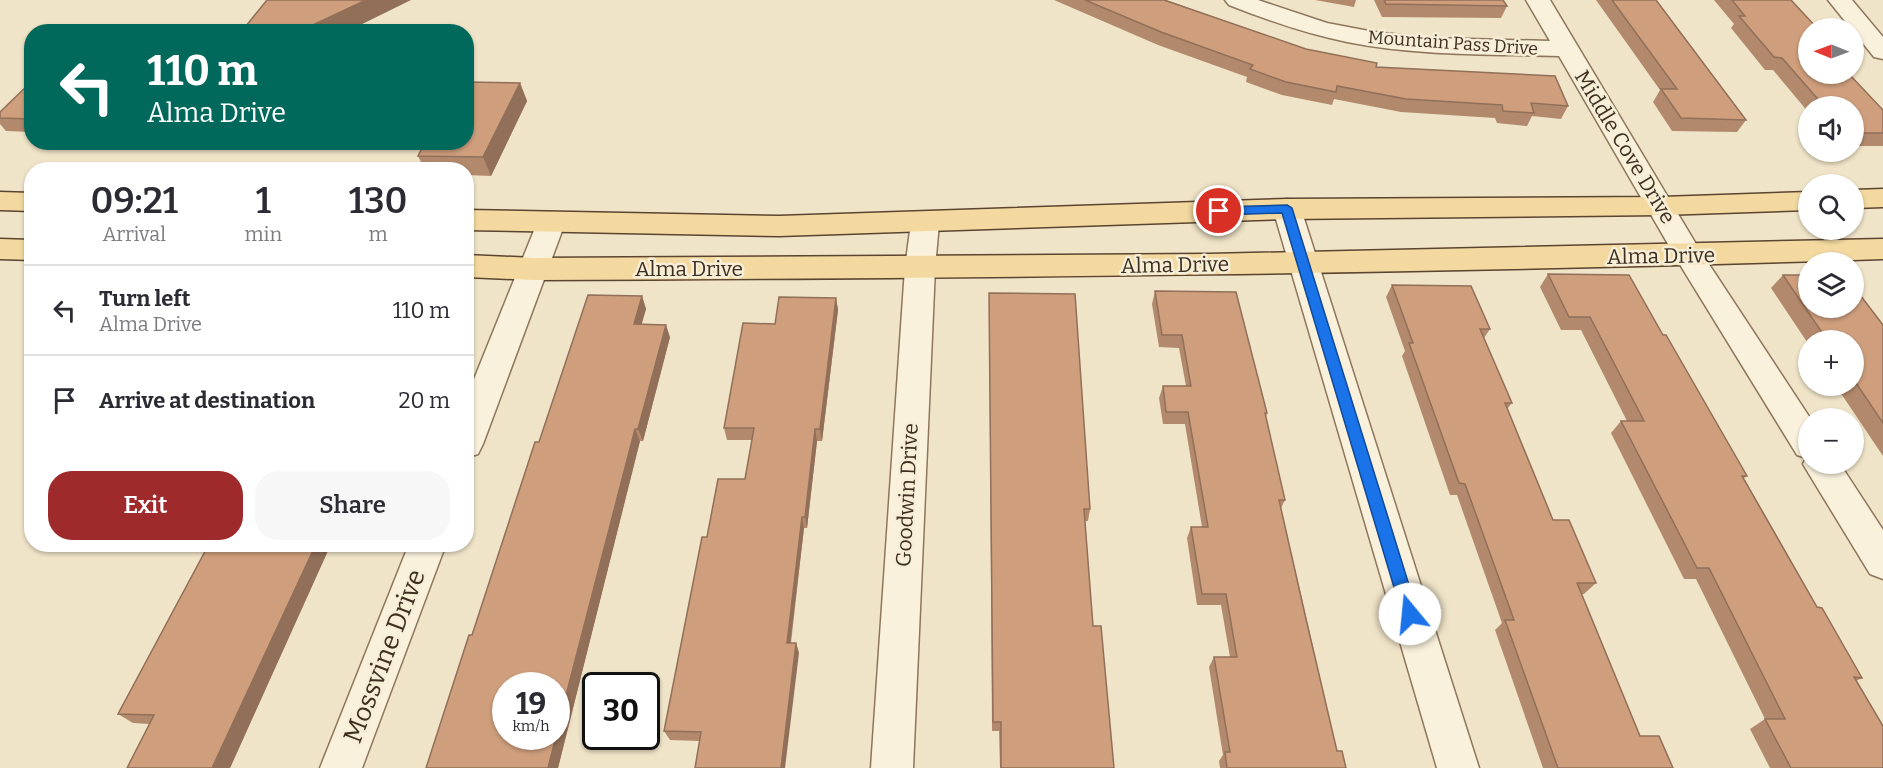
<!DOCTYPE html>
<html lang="en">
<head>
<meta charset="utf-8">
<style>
  body { margin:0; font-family:Bitter,serif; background:#f7f7f7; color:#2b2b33; height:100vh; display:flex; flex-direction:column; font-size:22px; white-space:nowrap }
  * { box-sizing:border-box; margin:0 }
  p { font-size:20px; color:#7c7c81 }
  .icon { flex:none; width:33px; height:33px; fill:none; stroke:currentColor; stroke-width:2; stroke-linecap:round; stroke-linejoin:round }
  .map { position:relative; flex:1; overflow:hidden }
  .details { position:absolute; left:24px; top:162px; width:450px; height:390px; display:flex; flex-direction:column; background:#fff; border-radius:24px; box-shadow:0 2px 4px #0004 }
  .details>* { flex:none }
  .banner { position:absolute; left:24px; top:24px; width:450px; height:126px; border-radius:24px; box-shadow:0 2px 4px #0004; background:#00695c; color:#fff; overflow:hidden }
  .needle { width:39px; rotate:271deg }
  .controls { position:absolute; left:1798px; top:18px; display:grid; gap:12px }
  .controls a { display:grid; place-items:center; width:66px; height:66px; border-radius:50%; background:#fff; box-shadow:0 2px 4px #0004; font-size:30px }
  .speed { position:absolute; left:492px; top:672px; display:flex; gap:12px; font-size:30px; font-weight:700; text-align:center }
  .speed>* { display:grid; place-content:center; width:78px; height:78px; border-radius:50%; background:#fff; box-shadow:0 2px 4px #0004; line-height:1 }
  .speed small { font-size:15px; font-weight:400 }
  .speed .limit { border:3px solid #111; border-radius:9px; background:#fff; color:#111 }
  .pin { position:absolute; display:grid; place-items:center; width:51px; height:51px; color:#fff; margin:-26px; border:3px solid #fff; border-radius:50%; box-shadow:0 2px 6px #0007 }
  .me { position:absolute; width:66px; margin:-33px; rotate:343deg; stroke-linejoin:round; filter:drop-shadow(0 0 4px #0008) }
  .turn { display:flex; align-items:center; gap:21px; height:126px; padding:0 24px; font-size:27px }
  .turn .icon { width:78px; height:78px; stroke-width:2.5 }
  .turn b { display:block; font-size:42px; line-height:51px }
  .eta { display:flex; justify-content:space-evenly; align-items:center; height:102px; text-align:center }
  .eta b { font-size:36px; font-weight:600; line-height:42px }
  .button { display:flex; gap:12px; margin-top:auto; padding:12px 24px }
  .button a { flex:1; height:69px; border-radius:24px; background:#9e2a2b; color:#fff; font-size:24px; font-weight:600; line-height:69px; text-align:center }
  .button a+a { background:#f7f7f7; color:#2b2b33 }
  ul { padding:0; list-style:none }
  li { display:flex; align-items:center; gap:18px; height:90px; padding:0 24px; border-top:2px solid #e1e1e2 }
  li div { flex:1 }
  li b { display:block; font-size:22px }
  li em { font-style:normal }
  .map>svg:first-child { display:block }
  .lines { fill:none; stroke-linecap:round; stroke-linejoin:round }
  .minor-casing { stroke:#8d765c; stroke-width:3 }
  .major-casing { stroke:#5b4430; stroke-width:3 }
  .minor { fill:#faf1dc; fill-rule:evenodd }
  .major { fill:#f3d9a0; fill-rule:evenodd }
  .wall { fill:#b2896c }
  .shaded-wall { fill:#916f58 }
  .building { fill:#cf9f7d; stroke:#916f58; stroke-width:1.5 }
  .route { fill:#1a73e8; stroke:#114b97; stroke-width:1.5 }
  .labels { text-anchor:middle; stroke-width:5; stroke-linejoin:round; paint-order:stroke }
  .far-street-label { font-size:18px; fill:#3d2e20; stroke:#f7eed8 }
  .street-label { font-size:21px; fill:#3d2e20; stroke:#f7eed8 }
  .near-street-label { font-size:26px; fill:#3d2e20; stroke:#f7eed8 }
</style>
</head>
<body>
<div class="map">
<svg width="1883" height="768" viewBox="0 0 1883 768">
  <rect width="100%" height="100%" fill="#f0e4c8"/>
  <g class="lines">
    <defs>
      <path id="minor" d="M1225 0H1258L1327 23 1374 32 1429 38 1550 41 1526 0H1550L1699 249 1810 418 1809 464H1840L1883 530V579L1870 574 1809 474 1803 464 1806 458 1797 455 1679 263 1559 56C1488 54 1417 56 1347 42 1307 34 1267 20 1229 5Z
        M1828 0H1852L1883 37V59L1874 57Z
        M1287 199 1297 202 1301 209 1479 768H1437L1273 209 1277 202Z
        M551 213 561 216 565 223 483 444 478 454 466 458V399L537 223 541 216Z
        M925 213 935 216 939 223 935 268 913 768H871L905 268 911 223 915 216Z
        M409 544H446L362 768H320Z"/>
      <path id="major" d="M1883 189V207L1854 208V190Z
        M0 192 32 193V211L0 210Z
        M1809 192V210L1662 215 1287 219 779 236 466 230V210L779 216 1287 199 1662 197Z
        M0 239 32 240V260L0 259Z
        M1883 239V259C1433 274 984 278 534 280L466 277V255L534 258 1209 254Z"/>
    </defs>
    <use href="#minor" class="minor-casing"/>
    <use href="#major" class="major-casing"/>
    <use href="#minor" class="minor"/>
    <use href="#major" class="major"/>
  </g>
  <path class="wall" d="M1054 0H1166L1306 49 1376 67 1568 106 1561 119 1532 116 1527 126 1497 123 1495 118 1401 112 1334 99 1332 105 1282 95 1246 82 1247 77 1158 45Z
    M1315 0H1356L1354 7Z
    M1374 0H1503L1507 6 1501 18 1382 17Z
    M1596 0H1656L1746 120 1737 132 1672 131 1653 102 1660 90Z
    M1714 0H1791L1809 74 1883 110V146H1854V106H1809V113L1773 70H1765L1731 28 1734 24Z
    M32 81V132L6 131 0 124V112Z
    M520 83 527 101 491 176 466 175V170H425L418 156Z
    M1548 274 1663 335 1747 476 1744 478 1817 607 1862 678 1856 681 1883 768H1770L1750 729 1765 719 1696 579H1684L1611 433 1621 421H1627L1581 330H1561L1540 287Z
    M1783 275 1883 325V456L1836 386H1854V340H1809V345L1771 288Z
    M1392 285 1490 329 1484 338 1512 403 1507 409 1553 520 1596 583 1584 594H1582L1640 736 1673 768H1543L1495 630 1502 623 1457 495H1450L1402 356 1405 351 1386 297Z
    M1155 291 1267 413 1266 417 1285 500 1281 508 1337 751 1346 768H1220L1219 761 1223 755 1209 667 1214 657H1230L1221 605H1197L1187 538 1191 527H1202L1185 424H1163L1159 398 1163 386H1186L1179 348 1159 347 1152 304Z
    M989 293 1090 509 1088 521H1085L1093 626 1114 768H1000L999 731H992Z
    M642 296 646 309 641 324 670 337 643 441H640L558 768H426L472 635Z
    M836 298 838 310 822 441H817L807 528H804L791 643H796L799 653 699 741 670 740 664 731 707 537 745 479 752 440H727L724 428Z
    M209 544H331L230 768 149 724 133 723 118 714Z"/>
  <path class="shaded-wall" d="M366 0H411L346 32H298Z
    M520 83 527 101 491 176 483 157Z
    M642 296 646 309 638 337 634 324Z
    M836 298 838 310 822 441 820 429Z
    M666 325 670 337 643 441 638 429Z
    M635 429 640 441 558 768H548Z
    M815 429 817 441 807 528 805 517Z
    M802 517 804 528 789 653 787 643Z
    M316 544H331L230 768H212Z
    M796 643 799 653 785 768H781Z"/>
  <path class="building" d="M267 0H366L298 32H241Z
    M1085 0H1164L1306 49 1377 63 1376 67 1555 76 1568 106 1531 103 1534 113 1503 111 1502 105 1406 99 1337 86 1336 92 1286 82 1250 69 1253 65 1161 32Z
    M1384 0H1503L1507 6 1386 4Z
    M1612 0H1656L1746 120 1681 118 1661 89H1677Z
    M1732 0H1791L1817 28H1809V74H1849L1883 110V133H1854V106H1824L1782 58 1774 57 1739 16H1745Z
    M32 81V119L0 118V112Z
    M466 82 520 83 483 157 418 156 425 142H466Z
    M1548 274 1629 275 1663 335H1666L1747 476H1742L1817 607 1822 608 1862 678 1854 677 1883 726V768H1791L1765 719H1785L1709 568H1697L1621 421H1644L1590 317H1569Z
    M1783 275H1809V308H1854V287L1883 325V423L1854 380V340H1827Z
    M1392 285 1471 286 1490 329H1480L1512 403H1505L1553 520H1569L1596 583H1577L1640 736H1659L1673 768H1558L1505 620H1514L1465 484 1459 483 1409 343H1413Z
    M1155 291 1236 292 1267 413H1265L1285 500H1279L1306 619 1337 751H1342L1346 768H1227L1225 752H1230L1214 657H1237L1226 594H1202L1191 527H1208L1188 412H1166L1163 386H1191L1182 335H1162Z
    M989 293 1075 294 1090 509H1084L1093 626H1101L1114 768H1001V722H993Z
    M588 295 642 296 634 324 666 325 638 429H635L556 734V686H506V736H556L548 768H426L469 635H472L535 442H539Z
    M779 297 836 298 820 429H815L805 517H802L787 643H796L781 768H695L701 732 664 731 702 537H707L718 479H745L754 428H724L743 323 775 324Z
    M209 544H316L212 768H127L154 715 118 714Z"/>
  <path class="route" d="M1287 205 1292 208 1418 614 1416 620 1410 622 1404 620 1402 614 1282 213 1219 215 1213 211 1219 207Z"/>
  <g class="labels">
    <g class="far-street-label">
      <text transform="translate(1453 43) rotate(4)" y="6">Mountain Pass Drive</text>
    </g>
    <g class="street-label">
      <text transform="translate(1625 147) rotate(59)" y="7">Middle Cove Drive</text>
      <text transform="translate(1661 256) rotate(-1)" y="7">Alma Drive</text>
      <text transform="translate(1175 265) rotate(-1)" y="7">Alma Drive</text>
      <text x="689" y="276">Alma Drive</text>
      <text transform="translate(907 495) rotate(-87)" y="7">Goodwin Drive</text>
    </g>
    <g class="near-street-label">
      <text transform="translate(384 656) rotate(-69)" y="9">Mossvine Drive</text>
    </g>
  </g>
</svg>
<div class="controls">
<a><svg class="needle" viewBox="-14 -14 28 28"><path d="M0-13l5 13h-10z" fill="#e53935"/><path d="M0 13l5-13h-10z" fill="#7c7c81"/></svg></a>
<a><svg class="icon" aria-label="sound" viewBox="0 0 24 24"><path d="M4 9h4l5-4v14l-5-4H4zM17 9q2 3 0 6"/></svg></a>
<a><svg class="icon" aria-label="search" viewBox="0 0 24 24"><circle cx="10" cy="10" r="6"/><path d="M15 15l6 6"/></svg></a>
<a><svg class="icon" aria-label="layers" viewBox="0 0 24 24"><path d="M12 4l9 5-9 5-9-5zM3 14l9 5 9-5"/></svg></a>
<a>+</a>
<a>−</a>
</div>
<div class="speed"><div>19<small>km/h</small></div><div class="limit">30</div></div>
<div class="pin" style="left:1219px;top:211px;background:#d93025"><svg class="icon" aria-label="arrive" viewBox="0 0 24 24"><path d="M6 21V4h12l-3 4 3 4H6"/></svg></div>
<svg class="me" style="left:1410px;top:614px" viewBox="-20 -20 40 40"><circle r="19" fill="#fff"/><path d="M0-13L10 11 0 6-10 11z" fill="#1a73e8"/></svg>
<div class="banner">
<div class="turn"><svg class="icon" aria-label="left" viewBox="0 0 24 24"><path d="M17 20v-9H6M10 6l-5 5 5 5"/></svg><div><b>110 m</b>Alma Drive</div></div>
</div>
<section class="details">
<div class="eta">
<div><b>09:21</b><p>Arrival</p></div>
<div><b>1</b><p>min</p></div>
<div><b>130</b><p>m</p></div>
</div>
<ul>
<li><svg class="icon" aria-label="left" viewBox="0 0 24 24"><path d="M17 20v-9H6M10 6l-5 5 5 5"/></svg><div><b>Turn left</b><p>Alma Drive</p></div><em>110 m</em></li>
<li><svg class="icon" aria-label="arrive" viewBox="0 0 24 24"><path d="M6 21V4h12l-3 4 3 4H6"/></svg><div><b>Arrive at destination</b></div><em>20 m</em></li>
</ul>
<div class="button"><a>Exit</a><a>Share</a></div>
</section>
</div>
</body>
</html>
